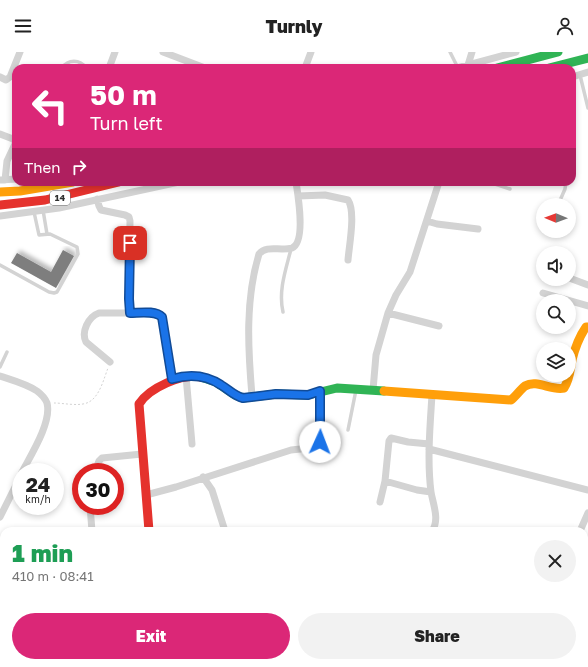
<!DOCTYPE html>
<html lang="en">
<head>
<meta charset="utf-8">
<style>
  body { margin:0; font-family:"Golos Text",sans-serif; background:#f2f2f2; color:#222; height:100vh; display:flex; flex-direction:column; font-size:15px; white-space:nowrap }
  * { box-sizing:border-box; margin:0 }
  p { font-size:13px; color:#767676 }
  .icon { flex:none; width:22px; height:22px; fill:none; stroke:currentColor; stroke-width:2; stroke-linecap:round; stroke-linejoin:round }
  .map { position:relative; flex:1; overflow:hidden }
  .details { position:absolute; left:0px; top:475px; width:588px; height:140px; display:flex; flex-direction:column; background:#fff; border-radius:12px 12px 0 0; box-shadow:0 2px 6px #0003 }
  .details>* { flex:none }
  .hud { position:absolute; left:12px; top:12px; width:564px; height:122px; border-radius:12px; box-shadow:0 2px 6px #0003; background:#db2777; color:#fff; overflow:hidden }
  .needle { width:26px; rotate:271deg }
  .tools { position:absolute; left:536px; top:146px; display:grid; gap:8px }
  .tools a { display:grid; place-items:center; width:40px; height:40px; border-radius:50%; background:#fff; box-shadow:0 2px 6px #0003; font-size:20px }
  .speed { position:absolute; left:12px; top:411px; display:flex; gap:8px; font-size:20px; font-weight:700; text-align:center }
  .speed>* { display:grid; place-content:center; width:52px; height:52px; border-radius:50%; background:#fff; box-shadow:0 2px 6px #0003; line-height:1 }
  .speed small { font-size:10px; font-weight:400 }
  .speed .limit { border:6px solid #d22; background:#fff; color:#111 }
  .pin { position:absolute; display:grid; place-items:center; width:34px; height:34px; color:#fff; margin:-17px; border-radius:8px; box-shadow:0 2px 6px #0006 }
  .me { position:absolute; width:44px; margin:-22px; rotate:2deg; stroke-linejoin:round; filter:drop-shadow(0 0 3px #0008) }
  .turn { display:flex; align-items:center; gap:14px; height:84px; padding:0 12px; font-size:18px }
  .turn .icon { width:52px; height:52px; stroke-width:2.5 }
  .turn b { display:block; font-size:28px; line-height:34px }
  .then { display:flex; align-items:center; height:38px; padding:0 12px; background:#0003; gap:8px; font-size:15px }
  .round { display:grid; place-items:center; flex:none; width:42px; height:42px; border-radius:21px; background:#f2f2f2 }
  .headline { display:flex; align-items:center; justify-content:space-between; height:68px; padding:0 12px }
  h1 { font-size:24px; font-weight:800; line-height:30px; color:#1e9e55 }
  .primary-button { display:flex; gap:8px; margin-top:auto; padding:8px 12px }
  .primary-button a { flex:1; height:46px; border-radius:24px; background:#db2777; color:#fff; font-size:16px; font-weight:800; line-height:46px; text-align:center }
  .primary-button a+a { background:#f2f2f2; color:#222 }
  header { display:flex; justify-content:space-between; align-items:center; height:52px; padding:0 12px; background:#fff; font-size:18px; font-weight:800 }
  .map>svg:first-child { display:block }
  .building { fill:#7e7e7e; filter:url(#shadow) }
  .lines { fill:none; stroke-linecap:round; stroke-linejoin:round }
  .path { stroke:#d3d3d3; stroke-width:1; stroke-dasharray:2 2; stroke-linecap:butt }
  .lane { stroke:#d3d3d3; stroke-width:3.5 }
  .street { stroke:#d3d3d3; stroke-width:7 }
  .fast { stroke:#30b455; stroke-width:9 }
  .slow { stroke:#ff9f0a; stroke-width:9 }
  .jam { stroke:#e5322d; stroke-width:9 }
  .route-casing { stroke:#114b97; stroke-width:10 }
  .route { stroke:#1a73e8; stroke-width:7 }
  .labels { text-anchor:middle; stroke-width:4; stroke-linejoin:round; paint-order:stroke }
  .shield { fill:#fff; stroke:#6d6d6d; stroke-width:1 }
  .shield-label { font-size:9px; font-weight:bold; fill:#2e2e2e }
</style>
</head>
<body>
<header><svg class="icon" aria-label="menu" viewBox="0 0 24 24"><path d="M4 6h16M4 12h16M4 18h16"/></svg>Turnly<svg class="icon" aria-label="person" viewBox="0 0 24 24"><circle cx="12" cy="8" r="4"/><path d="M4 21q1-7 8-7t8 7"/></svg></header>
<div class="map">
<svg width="588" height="615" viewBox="0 0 588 615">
  <defs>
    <filter id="shadow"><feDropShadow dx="3" dy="-3" stdDeviation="2" flood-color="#0004"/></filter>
  </defs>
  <rect width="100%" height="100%" fill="#fff"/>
  <path class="building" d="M63 198 74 204 56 236 11 211 17 201 51 220Z"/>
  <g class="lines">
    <path class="path" d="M54 351C64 351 80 355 89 350 100 344 104 326 108 316"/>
    <path class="lane" d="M450 0 458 16
      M62 16C68 7 80 7 86 16
      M580 23 588 56
      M489 130 510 137
      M558 153 565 137 566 130
      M43 158 47 182
      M0 213 49 240 54 241 57 240 78 202 77 195 50 182 39 183 34 160
      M283 260C278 239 286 217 291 197
      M0 315 7 300
      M348 378 356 338
      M279 611 280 615"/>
    <path class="street" d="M163 0 205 16
      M468 13 472 0
      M109 16 115 0
      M305 16 311 0
      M457 16 516 0
      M0 25 6 28 10 25 20 0
      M572 25 588 20
      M0 82 13 87 16 90 7 109 5 128
      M0 128 16 127
      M298 144 325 143 348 148C356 160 349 194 348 208
      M97 147 99 154 101 158 125 163 129 165 130 169 129 247 130 261
      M0 164 59 156 179 130
      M427 169 437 172 478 177
      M572 227 588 233
      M543 241 588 254
      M388 261 439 274
      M110 310 86 290C81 280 88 265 99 261H154L159 263 163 270 173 327
      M0 324C12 328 27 332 37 339 41 342 45 346 47 351 52 370 31 403 22 420
      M186 324 192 392
      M373 338 376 303 388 261 396 243 410 220 439 130
      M432 343C430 374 427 409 431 440 433 452 440 468 432 479
      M252 344C248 297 245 248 259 202 265 195 274 197 282 197 285 197 289 197 292 196 306 190 298 143 296 130
      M429 397 588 438
      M95 420 99 409 102 406 142 402
      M203 425 212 438 225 479
      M385 429 417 438 431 440
      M146 443 176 435 291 398 310 396 318 392 321 385 320 339
      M380 450 385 429 389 389 391 386 408 390 429 392
      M90 454 92 479
      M0 465 21 423
      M580 479 588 461
      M0 517 4 520
      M183 611 184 615
      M336 611 338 615
      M444 611 454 615
      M40 615 45 613 62 611
      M355 615 367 611"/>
    <path class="fast" d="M497 16 558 0
      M549 16 588 6
      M201 325 216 330 235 343 243 346 276 342 308 343 337 336 384 339"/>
    <path class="slow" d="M0 140 20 139 73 130
      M384 339 511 348C516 344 520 338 525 334 537 327 551 339 564 336 570 327 570 318 572 308 575 296 579 285 586 275H588"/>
    <path class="jam" d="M0 153 45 148 119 130
      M149 479 139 352C149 336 182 321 201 325"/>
  </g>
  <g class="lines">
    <defs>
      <path id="route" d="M130 191 129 247 130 261C139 261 155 258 162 265L172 327C189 322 206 323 221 333 228 337 234 344 243 346L276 342 308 343 320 339V390"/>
    </defs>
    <use href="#route" class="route-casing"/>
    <use href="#route" class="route"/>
  </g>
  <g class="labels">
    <rect class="shield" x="50" y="139" width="20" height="14" rx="3"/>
    <g class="shield-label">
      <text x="60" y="149">14</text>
    </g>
  </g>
</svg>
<div class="tools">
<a><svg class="needle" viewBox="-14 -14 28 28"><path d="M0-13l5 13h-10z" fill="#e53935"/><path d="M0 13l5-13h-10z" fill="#767676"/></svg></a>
<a><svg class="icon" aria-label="sound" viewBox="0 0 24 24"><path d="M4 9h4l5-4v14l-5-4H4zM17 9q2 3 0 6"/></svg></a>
<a><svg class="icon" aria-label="search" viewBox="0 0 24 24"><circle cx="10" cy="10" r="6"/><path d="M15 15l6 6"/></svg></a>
<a><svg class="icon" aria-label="layers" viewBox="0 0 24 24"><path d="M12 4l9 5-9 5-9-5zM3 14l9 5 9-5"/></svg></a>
</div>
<div class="speed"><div>24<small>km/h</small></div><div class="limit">30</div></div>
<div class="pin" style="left:130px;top:191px;background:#d93025"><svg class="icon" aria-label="arrive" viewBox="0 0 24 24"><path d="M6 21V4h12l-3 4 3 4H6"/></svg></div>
<svg class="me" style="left:320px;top:390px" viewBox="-20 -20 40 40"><circle r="19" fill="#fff"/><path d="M0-13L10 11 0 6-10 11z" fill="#1a73e8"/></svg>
<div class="hud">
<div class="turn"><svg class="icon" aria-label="left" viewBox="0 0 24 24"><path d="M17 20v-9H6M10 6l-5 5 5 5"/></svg><div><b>50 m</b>Turn left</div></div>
<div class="then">Then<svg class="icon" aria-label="right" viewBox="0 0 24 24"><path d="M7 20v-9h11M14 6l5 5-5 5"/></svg></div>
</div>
<section class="details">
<div class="headline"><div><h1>1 min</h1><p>410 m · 08:41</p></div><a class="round"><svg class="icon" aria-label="close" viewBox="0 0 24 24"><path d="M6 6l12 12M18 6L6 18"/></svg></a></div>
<div class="primary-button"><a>Exit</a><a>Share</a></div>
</section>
</div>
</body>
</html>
